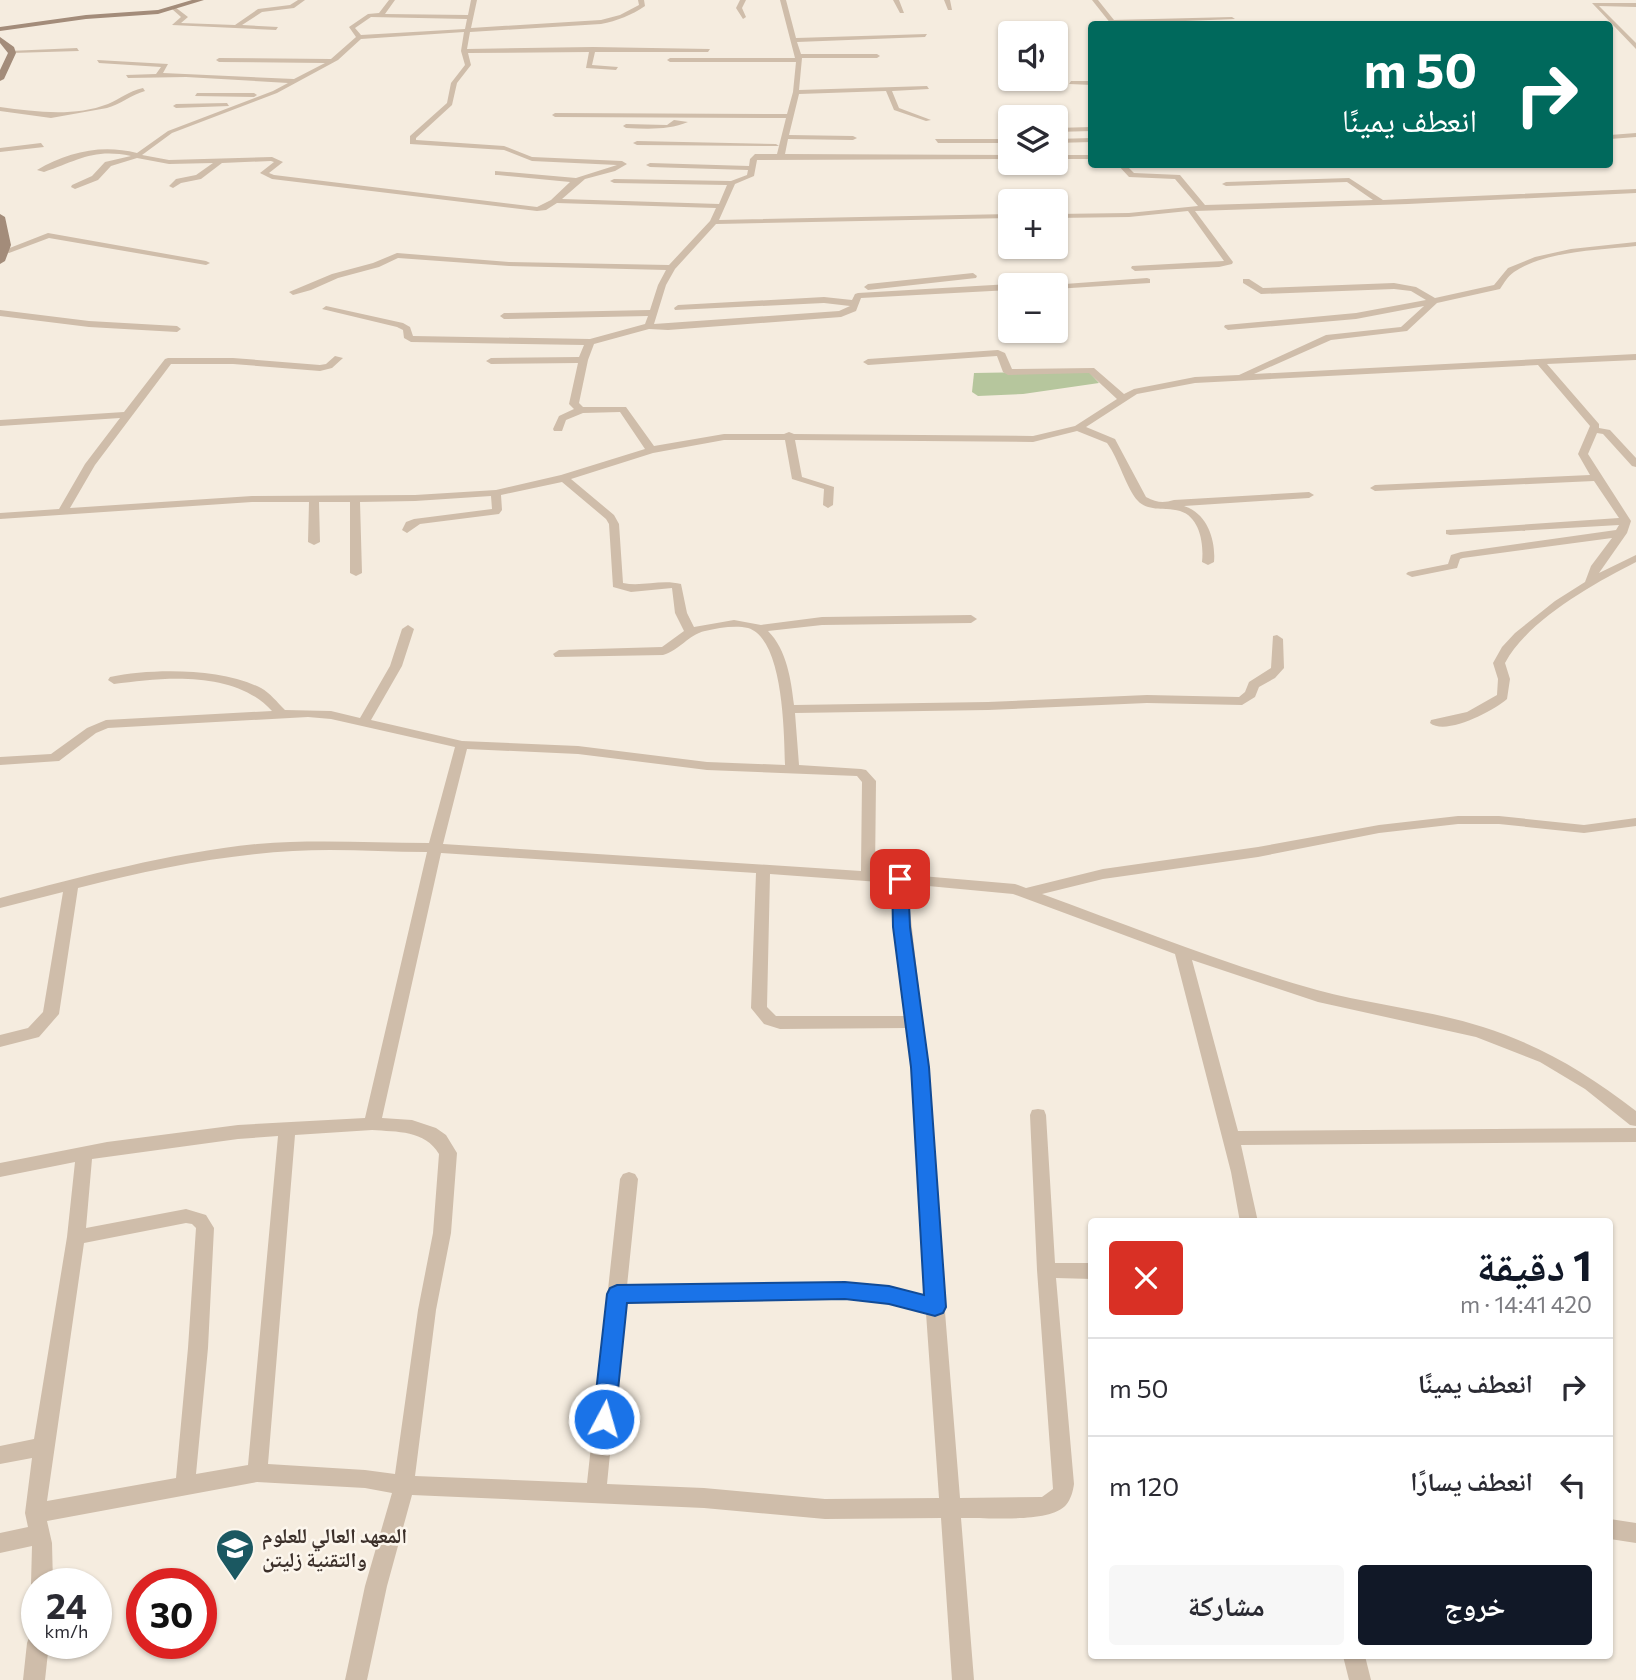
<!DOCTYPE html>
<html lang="ar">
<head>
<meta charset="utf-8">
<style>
  body { margin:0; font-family:Commissioner,"Noto Naskh Arabic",sans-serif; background:#f7f7f7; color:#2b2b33; direction:rtl; height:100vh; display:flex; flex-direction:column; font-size:26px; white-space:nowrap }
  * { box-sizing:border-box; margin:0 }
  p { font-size:23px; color:#7c7c81 }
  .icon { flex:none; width:38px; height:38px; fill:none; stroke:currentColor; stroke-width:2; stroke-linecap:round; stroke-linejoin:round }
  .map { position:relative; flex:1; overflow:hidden; direction:ltr }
  .sheet { position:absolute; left:1088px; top:1218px; width:525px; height:441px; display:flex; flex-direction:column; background:#fff; border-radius:7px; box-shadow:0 2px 5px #0004; direction:rtl }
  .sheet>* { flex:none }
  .guide { position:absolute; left:1088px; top:21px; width:525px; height:147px; border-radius:7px; box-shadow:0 2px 5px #0004; direction:rtl; background:#00695c; color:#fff; overflow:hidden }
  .fabs { position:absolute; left:998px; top:21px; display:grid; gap:14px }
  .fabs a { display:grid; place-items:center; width:70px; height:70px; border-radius:7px; background:#fff; box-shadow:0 2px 5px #0004; font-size:35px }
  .speed { position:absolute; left:21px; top:1568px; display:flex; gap:14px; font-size:35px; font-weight:700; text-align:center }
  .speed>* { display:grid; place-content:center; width:91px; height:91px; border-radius:50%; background:#fff; box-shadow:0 2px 5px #0004; line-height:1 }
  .speed small { font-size:18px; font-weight:400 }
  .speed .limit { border:10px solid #d22; background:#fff; color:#111 }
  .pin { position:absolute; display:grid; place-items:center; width:60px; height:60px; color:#fff; margin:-30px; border-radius:14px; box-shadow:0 4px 10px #0006 }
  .me { position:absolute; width:77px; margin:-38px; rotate:6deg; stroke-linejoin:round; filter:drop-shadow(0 0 5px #0008) }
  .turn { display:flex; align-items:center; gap:24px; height:147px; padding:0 21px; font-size:32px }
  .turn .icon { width:91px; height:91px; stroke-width:2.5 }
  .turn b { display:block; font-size:49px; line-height:60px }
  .round { display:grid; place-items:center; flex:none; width:74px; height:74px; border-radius:7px; background:#f7f7f7 }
  .head { display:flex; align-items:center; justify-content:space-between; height:119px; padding:0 21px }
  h1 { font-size:42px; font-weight:700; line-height:52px; color:#111827 }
  .cta { display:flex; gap:14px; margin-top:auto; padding:14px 21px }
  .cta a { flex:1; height:80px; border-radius:7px; background:#111827; color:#fff; font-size:28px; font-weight:700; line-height:80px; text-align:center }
  .cta a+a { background:#f7f7f7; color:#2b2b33 }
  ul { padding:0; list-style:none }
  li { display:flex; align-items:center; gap:21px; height:98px; padding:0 21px; border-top:2px solid #e1e1e2 }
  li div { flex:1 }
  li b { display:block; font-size:26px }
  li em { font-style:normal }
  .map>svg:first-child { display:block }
  .green { fill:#b6c69d }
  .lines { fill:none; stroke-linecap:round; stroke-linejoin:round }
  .street { fill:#cfbdaa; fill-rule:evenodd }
  .secondary { fill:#a38c7a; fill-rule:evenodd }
  .route { fill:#1a73e8; stroke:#114b97; stroke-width:2 }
  .labels { text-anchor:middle; stroke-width:5; stroke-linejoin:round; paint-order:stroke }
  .near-poi-label { font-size:21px; font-weight:bold; fill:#3c302a; stroke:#fcf6ed; text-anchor:start }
</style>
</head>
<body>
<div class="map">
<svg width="1636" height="1680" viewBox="0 0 1636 1680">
  <rect width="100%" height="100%" fill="#f5ecdf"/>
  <path class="green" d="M1088 371 1099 383 1023 394 978 396 972 392 974 373Z"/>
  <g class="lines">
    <path class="street" d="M298 0H305L294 8 262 12 242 25 278 27 276 30 172 25 181 17 172 9 175 7 188 17 181 23 235 25 258 9 290 5Z
      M389 0H395L385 14 468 15 471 0H477L471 28 601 20 620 15 639 5 638 0H644L645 6C632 15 617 21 601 24L470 32 467 49 593 47 710 49 708 52H595L592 65 618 67 616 70 586 68 589 52 468 53 471 65 457 83 452 105 416 138V140L504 146 532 157 622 161 627 164 615 171 585 179 562 199 719 204 727 185 614 183 610 181 614 179 731 181 747 175 748 170 650 167 646 165 650 163 749 166 750 159 755 154H777L779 146 637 145 633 143 637 141 776 144 779 146 786 118 555 117 552 115 555 113 787 114 793 92 796 62H670L667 60 670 58H795L780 0H786L796 38 927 34 925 37 797 42 801 54H877L880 56 877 58H802L799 90 927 86 929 89 892 91 899 108 931 120 926 121 894 110 886 91 799 94 789 135 853 136 857 138 853 140 788 139 785 154 1010 155V159L757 160 754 176 735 184 719 220 1010 214V218L716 224 675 269 666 285 654 324 839 311 850 306 824 303 675 310 674 308 678 305 824 297 852 300 855 294 858 293 1010 284 1013 285H1010V290L861 298 856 311 841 317 668 330 649 329 594 344 588 360 579 403 583 407H626L654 446 724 434H784L789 432 794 434 1033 436 1075 426 1117 399 1089 373 1008 375 1003 372 997 356 868 365 863 362 868 359 998 350 1005 353 1012 369 1094 368 1124 394 1134 389 1195 377 1239 375 1326 335 1401 327 1424 306 1356 319 1228 330 1224 327 1225 325 1356 313 1426 300 1411 291 1394 289 1261 294 1243 283V279H1249L1263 288 1394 283 1416 287 1435 298 1494 285 1508 268 1535 257 1571 249 1636 242V246C1599 250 1545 251 1514 272 1508 276 1504 283 1500 289L1437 303 1407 331 1331 340 1254 374 1636 354V360L1547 364 1599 424V428L1610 430 1636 458V467L1632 466 1603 434 1597 433 1588 454 1631 521 1627 533 1599 573 1636 555V562C1593 584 1528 620 1505 663L1510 679 1507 699C1493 711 1446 736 1430 723L1431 720 1467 712 1497 695 1498 679 1493 663 1502 647 1515 633 1555 601 1585 582 1591 566 1612 538 1463 558 1460 559 1457 568 1412 577 1406 574 1408 572 1448 564 1451 555 1461 552 1616 530 1619 525 1450 535 1446 534V530L1619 518 1594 481 1375 491 1370 488 1375 485 1590 475 1578 454 1590 426 1538 365 1195 383 1137 394 1086 427 1115 439 1146 497C1157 503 1164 503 1174 500L1309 492 1314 495 1309 498 1184 506C1207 513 1216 540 1214 562L1208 565 1202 562C1204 544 1200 517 1180 511 1167 507 1148 512 1138 501 1126 488 1119 459 1107 443L1077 431 1033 442 795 440 802 477 834 487 833 505 828 508 823 505 824 489 792 479 785 440H724L653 453 571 479 614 515 619 524 623 583C642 587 661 579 681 584L687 613 694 627 734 620 761 625 822 617 971 615 977 619 971 623 822 625 768 631C787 650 791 680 794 705L988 702 1147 695 1239 697 1245 692 1249 682 1271 668 1273 636 1277 635 1283 639 1284 668 1275 678 1259 687 1255 697 1242 705 1147 703 988 710 795 713 799 765 861 769 866 770 876 781 875 872 1015 884 1026 888 1103 869 1258 847 1379 825 1458 816H1499L1584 825 1636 818V826L1584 833 1499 824H1458L1379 833 1258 857 1103 879 1042 894C1133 927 1224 964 1317 990 1372 1005 1430 1010 1483 1027 1544 1047 1585 1072 1636 1111V1126L1630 1125 1585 1089 1540 1062 1476 1037 1318 1002 1192 960 1238 1131 1636 1128V1142L1241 1145 1258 1222H1240L1231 1172 1175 954 1013 894 907 884 932 1105 938 1225 960 1498 1042 1497 1053 1489 1037 1270 1030 1115 1032 1110 1038 1109 1044 1110 1046 1115 1055 1263H1092V1279L1056 1278 1074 1484C1073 1491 1071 1499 1066 1505 1049 1524 987 1517 961 1518L974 1680H952L941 1518 825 1519 704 1508 412 1495 387 1586 367 1680H345L365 1586 392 1493 365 1488 257 1482 47 1521 52 1543 53 1584H37V1592L31 1584 32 1546 0 1553V1533L28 1527 25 1513 32 1458 0 1464V1446L34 1439 67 1237 75 1162 0 1177V1163L107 1142 238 1125 365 1118 427 852C382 852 338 848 293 851 220 855 149 870 78 888L59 1014 39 1037 0 1047V1035L28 1028 43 1012 63 892 0 908V898C85 876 170 853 257 844 315 839 372 843 429 843L455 747 331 719 308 717 108 728 96 733 59 761 0 765V757L51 754 87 728 106 720 272 711C235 670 164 677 114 684L108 680 110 677C153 668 221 668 261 688 270 693 277 702 285 710L331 711 360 718 390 666 402 629 408 625 414 629 402 666 371 720 462 741 578 746 707 762 785 765C784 735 784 639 748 628 735 625 718 628 705 631 688 635 680 650 663 655L555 657 553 654 559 650 662 647 684 631 675 613 672 588 631 592 613 587 609 524 606 519 562 482 501 495 502 510 499 514 420 524 407 533 402 530 406 522 414 519 492 509 491 496 415 501 360 502 362 573 356 576 350 573V502H319L320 542 314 545 308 542 309 502H252L0 519V513L59 509 85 464 120 418 0 426V420L124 412 165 359 168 358H233L320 365 326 364 335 356 343 358 332 368 320 371 233 364H171L95 465 70 508 252 496 415 495 496 490 561 475 645 449 620 412 583 413 566 420 562 431H554L553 429 559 416 574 409 569 404 578 363 491 364 486 361 491 358 579 357 584 345 411 342 404 338 403 330 397 327 322 309 326 306 403 323 410 327 413 336 590 339 645 324 648 316 504 319 500 316 504 313 650 310 658 285 666 270 509 266 398 258 379 267 338 278 311 290 293 295 289 292 332 274 373 263 397 253 509 262 669 265 710 221 716 208 557 203 546 210 537 211 272 179 260 173 274 162 271 161 222 163 201 179 181 183 173 188 169 186 176 179 196 175 213 163 169 164 137 158 111 166 98 180 75 189 71 187 72 185 92 176 105 162 131 156C93 148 77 161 44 172L37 170C68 152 101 144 137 153L168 131 273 91 288 83 186 77 128 78 126 75 156 74 161 67 99 63 97 60 168 64 163 73 294 79 325 63 219 62 216 60 219 58 331 59 356 37 349 27 368 14 379 13ZM371 17 467 19 465 29 361 35 355 28ZM464 32 461 51 465 65 451 83 447 103 410 136V144L504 150 532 161 617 165 576 178 495 171V175H498L570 182 551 200 537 207 274 175 269 173 283 162 272 157 169 160 142 155 172 133 277 93 338 60 361 39ZM467 749 578 754 707 770 857 776 862 782 861 871 443 844ZM441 853 756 873 751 1008 764 1024 780 1029 908 1028 916 1125 925 1296 889 1287 846 1282 627 1286 638 1179 635 1174 629 1172 623 1174 620 1179 587 1483 415 1476 436 1310 451 1233 457 1153 446 1135 436 1128 412 1120 382 1118ZM770 874 893 883 906 1016H776L767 1007ZM372 1130C397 1132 425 1130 439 1154L433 1233 418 1310 395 1474 365 1470 268 1464 295 1135ZM278 1136 248 1465 196 1474 208 1348 214 1228 206 1215 186 1209 86 1228 92 1159 238 1139ZM186 1223 192 1224 196 1228 188 1348 176 1478 47 1501 84 1243ZM846 1298 889 1303 926 1313 939 1498 825 1499 704 1488 607 1484 625 1302Z
      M740 0H746L742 8 746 17 743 19 736 8Z
      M893 0H899L904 13H900Z
      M944 0H950L952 10H948Z
      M1092 0H1098L1114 20 1232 17 1235 19 1111 24Z
      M1592 3H1636V7L1599 6 1636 43V49Z
      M77 48 79 51 12 53 9 51Z
      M1071 81H1092V85L1069 84Z
      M143 88 145 91C131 95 121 104 107 108L51 118 0 111V107C36 112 74 117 108 104 122 98 127 92 143 88Z
      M197 93H254L257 95 254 97 195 96Z
      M227 103 229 106 176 108 173 106 176 104Z
      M674 120 688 122C669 130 649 129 626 128L623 126 626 124 667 125Z
      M1092 127V131L1055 132V128Z
      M1636 133V137L1610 139V135Z
      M1092 138V142L1055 143V139Z
      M935 139H1010V143H938Z
      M41 143 44 147 0 152V148Z
      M1055 155H1092V159H1055Z
      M1117 164H1125L1134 173 1180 175 1205 205 1373 200 1347 182 1226 186 1222 184 1226 182 1349 178 1383 200 1636 189V193L1408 204 1195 211 1233 262 1232 264 1219 267 1135 271 1131 268 1132 266 1224 261 1188 211 1129 217 1055 218V214L1129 213 1198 206 1175 179 1129 177Z
      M48 233 206 261 210 263 206 265 49 238 9 253 2 251Z
      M973 273 977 276 976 278 868 290 864 287 868 284Z
      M1147 278 1150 279V283L1055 289V285H1051Z
      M0 310 89 321 177 326 181 329 177 332 89 327 0 316Z
      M1610 1519 1636 1523V1543L1610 1539Z
      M37 1633V1643H49L45 1680H23L27 1643 30 1635Z
      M1343 1656H1365L1371 1680H1349Z"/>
    <path class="secondary" d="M192 0H204L158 14 86 19 0 31V27L86 15 158 10Z
      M0 37 14 47 16 53 4 79 0 81V70L8 53 0 43Z
      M0 214 5 217 11 245 5 261 0 264Z"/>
  </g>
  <path class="route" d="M900 873 908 879 910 927 929 1067 946 1307 943 1313 935 1316 889 1304 845 1299 627 1303 615 1419 612 1426 604 1429 596 1426 593 1419 607 1294 610 1288 617 1285 845 1282 889 1286 924 1295 911 1067 893 927 892 879Z"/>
  <defs>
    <symbol id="university-pin" viewBox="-11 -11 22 30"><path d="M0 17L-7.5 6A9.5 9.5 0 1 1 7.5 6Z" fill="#1b5861" stroke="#fcf6ed"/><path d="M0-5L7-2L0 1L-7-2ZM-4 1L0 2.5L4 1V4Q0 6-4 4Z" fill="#fff"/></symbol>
  </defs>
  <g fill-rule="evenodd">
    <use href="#university-pin" x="213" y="1526" width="44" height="60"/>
  </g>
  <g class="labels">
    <g class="near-poi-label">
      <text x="262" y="1543">المعهد العالي للعلوم<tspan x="262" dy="24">والتقنية زليتن</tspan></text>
    </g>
  </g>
</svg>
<div class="fabs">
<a><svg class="icon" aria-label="sound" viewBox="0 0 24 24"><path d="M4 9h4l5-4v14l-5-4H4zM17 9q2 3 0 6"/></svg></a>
<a><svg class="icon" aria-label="layers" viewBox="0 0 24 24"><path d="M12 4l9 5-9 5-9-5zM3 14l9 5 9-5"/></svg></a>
<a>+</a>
<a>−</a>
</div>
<div class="speed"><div>24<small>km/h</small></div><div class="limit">30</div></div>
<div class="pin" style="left:900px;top:879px;background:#d93025"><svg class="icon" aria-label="arrive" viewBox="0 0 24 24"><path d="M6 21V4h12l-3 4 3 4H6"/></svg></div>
<svg class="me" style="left:604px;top:1419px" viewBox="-20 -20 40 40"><circle r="17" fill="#1a73e8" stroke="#fff" stroke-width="3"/><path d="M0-11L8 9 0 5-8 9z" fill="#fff"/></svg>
<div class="guide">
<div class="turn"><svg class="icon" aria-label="right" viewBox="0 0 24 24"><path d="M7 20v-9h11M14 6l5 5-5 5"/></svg><div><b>50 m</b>انعطف يمينًا</div></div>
</div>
<section class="sheet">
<div class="head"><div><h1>1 دقيقة</h1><p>420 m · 14:41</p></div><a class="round" style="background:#d93025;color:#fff"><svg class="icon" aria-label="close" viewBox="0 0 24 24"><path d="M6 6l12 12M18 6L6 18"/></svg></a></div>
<ul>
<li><svg class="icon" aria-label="right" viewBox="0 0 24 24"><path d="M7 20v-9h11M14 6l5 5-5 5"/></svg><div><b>انعطف يمينًا</b></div><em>50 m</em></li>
<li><svg class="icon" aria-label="left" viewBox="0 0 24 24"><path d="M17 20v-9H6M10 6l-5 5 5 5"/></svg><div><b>انعطف يسارًا</b></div><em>120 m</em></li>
</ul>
<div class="cta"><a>خروج</a><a>مشاركة</a></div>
</section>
</div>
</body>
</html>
